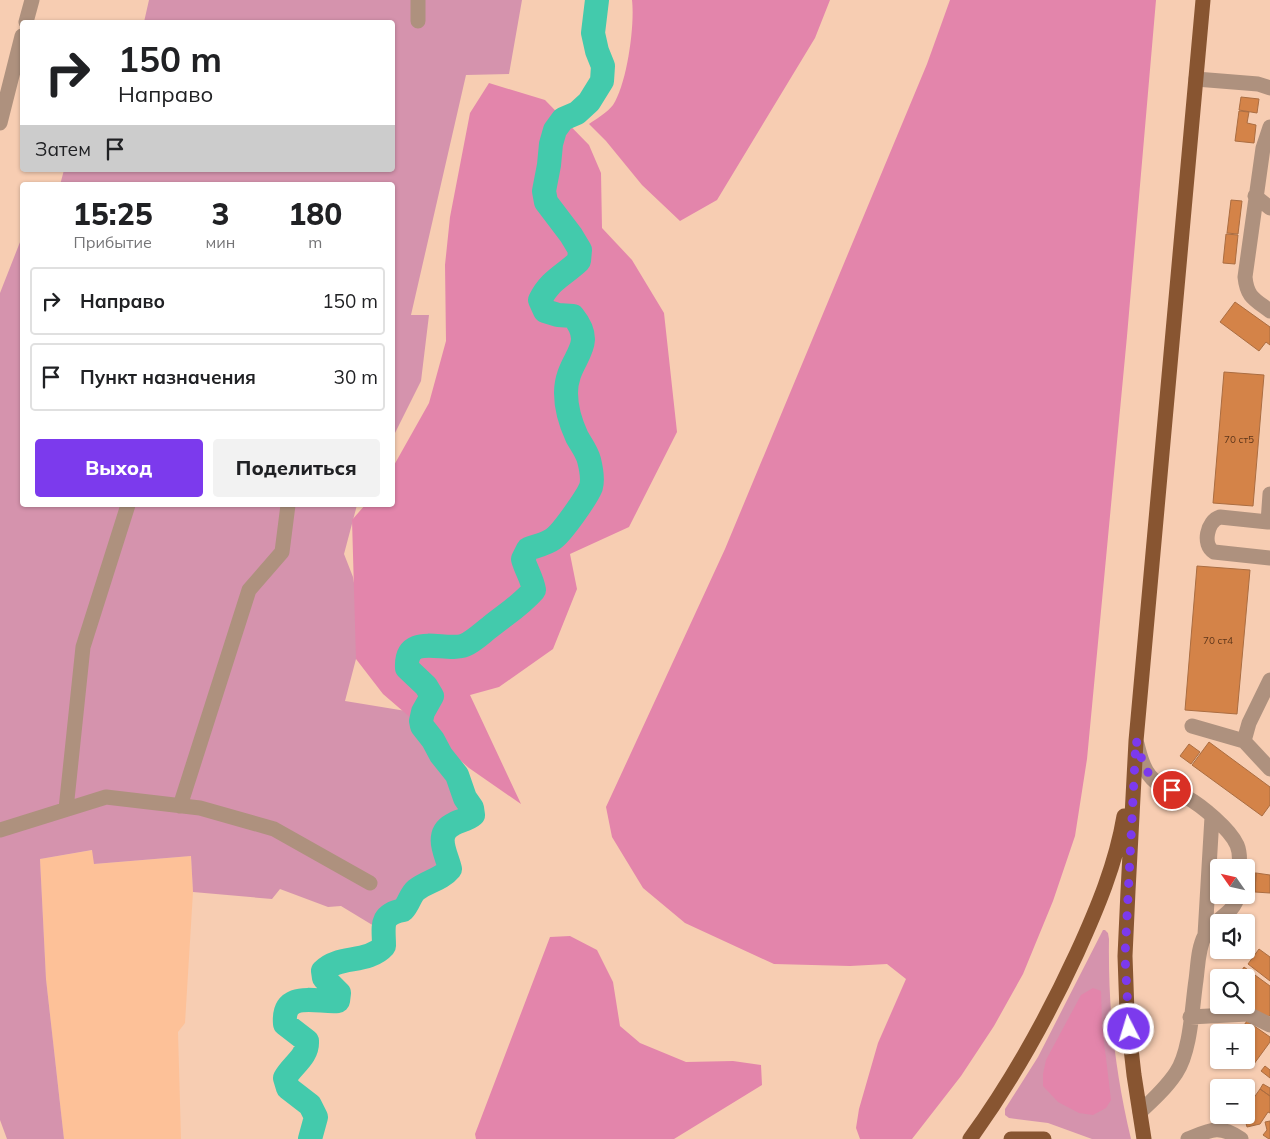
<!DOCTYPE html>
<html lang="ru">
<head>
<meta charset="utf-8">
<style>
  body { margin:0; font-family:Mulish,sans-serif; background:#f2f2f2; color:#202124; height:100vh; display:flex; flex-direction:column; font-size:19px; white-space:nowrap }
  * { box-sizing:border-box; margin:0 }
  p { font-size:16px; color:#757577 }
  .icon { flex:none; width:28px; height:28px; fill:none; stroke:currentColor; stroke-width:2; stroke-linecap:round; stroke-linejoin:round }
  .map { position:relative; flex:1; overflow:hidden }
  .sheet { position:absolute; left:20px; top:182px; width:375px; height:325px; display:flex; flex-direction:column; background:#fff; border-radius:5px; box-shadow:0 1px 4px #0004 }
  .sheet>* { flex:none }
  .top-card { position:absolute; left:20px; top:20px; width:375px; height:152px; border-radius:5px; box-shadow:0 1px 4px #0004; background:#fff; color:#202124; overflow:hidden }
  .needle { width:32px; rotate:304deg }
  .buttons { position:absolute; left:1210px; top:859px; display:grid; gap:10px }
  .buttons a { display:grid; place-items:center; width:45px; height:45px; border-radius:5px; background:#fff; box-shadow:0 1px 4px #0004; font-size:25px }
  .pin { position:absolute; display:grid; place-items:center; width:42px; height:42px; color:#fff; margin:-21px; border:2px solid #fff; border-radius:50%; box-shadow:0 1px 5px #0007 }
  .me { position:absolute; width:55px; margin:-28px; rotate:355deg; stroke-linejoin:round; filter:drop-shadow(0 0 4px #0008) }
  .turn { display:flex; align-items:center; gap:18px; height:105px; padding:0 15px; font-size:22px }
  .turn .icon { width:65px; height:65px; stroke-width:2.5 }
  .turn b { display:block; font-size:35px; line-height:42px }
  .then { display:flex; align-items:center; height:48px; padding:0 15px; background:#0003; gap:10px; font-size:19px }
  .eta { display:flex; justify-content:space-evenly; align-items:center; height:85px; text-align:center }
  .eta b { font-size:30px; font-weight:800; line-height:35px }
  .action { display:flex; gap:10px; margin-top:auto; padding:10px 15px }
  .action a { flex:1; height:58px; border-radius:5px; background:#7c3aed; color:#fff; font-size:20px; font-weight:800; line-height:58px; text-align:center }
  .action a+a { background:#f2f2f2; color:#202124 }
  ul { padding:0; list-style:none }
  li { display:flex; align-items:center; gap:15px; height:68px; margin:0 10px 8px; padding:0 5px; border:2px solid #e0e0e0; border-radius:5px }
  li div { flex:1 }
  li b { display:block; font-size:19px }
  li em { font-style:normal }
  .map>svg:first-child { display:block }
  .built { fill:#fdc198 }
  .green { fill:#d593ad }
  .forest { fill:#e385ab }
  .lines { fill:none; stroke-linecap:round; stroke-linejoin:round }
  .river { stroke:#43caac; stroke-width:24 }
  .building { fill:#d48348; stroke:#ab6d41 }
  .minor { stroke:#ae917e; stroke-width:15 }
  .major { stroke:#885531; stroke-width:15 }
  .route { stroke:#7c3aed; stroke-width:9; stroke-dasharray:0 16.2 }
  .labels { text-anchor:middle; stroke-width:4; stroke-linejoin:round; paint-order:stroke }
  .number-label { font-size:10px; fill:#5e361a }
</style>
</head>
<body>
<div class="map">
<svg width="1270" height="1139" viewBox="0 0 1270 1139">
  <rect width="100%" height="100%" fill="#f7cdb2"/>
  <path class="built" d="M93 850 95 864 191 856 193 892 185 1023 178 1032 181 1139H64L46 979 40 859Z"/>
  <path class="green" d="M149 0H522L509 74 466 75 411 315H429L421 381 393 437 392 185H60L64 170H392V22H144Z
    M22 237V505H357L344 554 353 577 357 600 356 659 345 701 412 712 423 741 465 809C435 832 435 828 440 866L415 880 400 901H392L374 926 341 906 328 907 280 889 272 899 193 892 191 856 94 864 92 850 40 859 46 979 64 1139H7L0 1120V293Z
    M1103 930H1105L1108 933 1109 939C1108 1010 1115 1071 1131 1139H1092L1048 1123 1009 1118 1005 1115V1109L1038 1057Z"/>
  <path class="forest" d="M632 0H830L815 38 717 200 680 221 642 185 606 141 589 124C596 119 608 112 613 105 627 84 635 25 632 0Z
    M950 0H1156L1127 336 1087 759 1075 836 1053 901 1023 974 994 1026 961 1076 912 1139H860L856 1128 859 1109 878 1043 906 979 887 964 850 966 774 964 685 923 643 888 612 837 606 807 725 549 927 64Z
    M489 83 545 100 589 145 601 173 602 228 632 260 664 313 677 432 629 527 570 554 577 589 553 649 499 687 470 695 521 804 469 768 383 694 356 659 352 520 365 505H392L393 467 429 403 446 341 445 265 450 217 470 113Z
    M570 936 597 950 613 982 620 1026 640 1043 686 1062 733 1061 761 1065 762 1085 674 1139H476L475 1134 550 937Z
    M1093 988 1101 991 1102 1025 1111 1100 1106 1108 1093 1115 1079 1113 1058 1102 1043 1086V1074L1046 1060 1081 995Z"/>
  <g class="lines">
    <path class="river" d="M310 1139 316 1117 310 1105 288 1088 285 1078C292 1065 308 1057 307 1041L285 1024C282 989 318 1003 338 1001L339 993 324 978 323 971C338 955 368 964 384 946 384 926 379 915 403 910 409 904 410 895 416 890 426 882 442 879 450 869 447 855 434 835 452 825 459 820 466 821 473 815L472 808 465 798 457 775 441 755 433 740 422 726 421 721 423 712 432 696 426 686 407 668C405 631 446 653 465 645 474 641 482 633 490 627 506 614 520 606 534 590 532 578 526 570 523 559L528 549C536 546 546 544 553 539 562 533 587 497 591 487 593 480 591 468 589 460 587 452 581 444 577 437 571 424 566 407 566 393 566 357 599 348 573 316L558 315 545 311 540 300C550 280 563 276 579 261L580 250 571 235 546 202 544 191 549 165 551 144 555 130 563 119 577 113 589 102 602 81 603 66 597 51 593 33 597 0"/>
  </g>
  <path class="building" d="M1241 97 1259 99 1257 113 1239 110Z
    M1239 111 1249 112 1247 123 1256 125 1254 143 1235 141Z
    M1231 200 1242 201 1238 234 1227 233Z
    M1226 234 1238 235 1235 264 1223 263Z
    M1235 302 1270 327V345L1266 342 1259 351 1220 322Z
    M1224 372 1264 375 1253 506 1213 503Z
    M1197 566 1250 570 1237 714 1185 710Z
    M1209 742 1270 787V805L1262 816 1192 765Z
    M1189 744 1200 752 1191 764 1180 756Z
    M1246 873H1256L1255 892H1246Z
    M1256 873 1270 875V893L1255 892Z
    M1259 949 1270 957V981L1248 964Z
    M1244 967 1270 986V1015L1267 1019 1246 1004V978H1237Z
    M1247 1021 1270 1037V1042L1251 1068 1240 1060H1246V1032H1239Z
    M1265 1066 1270 1070V1078L1261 1071Z
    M1263 1084 1270 1088V1096L1260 1089Z
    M1260 1089 1270 1096V1113L1268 1112 1260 1124 1247 1127 1244 1115H1246V1109Z
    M1270 1121V1139H1269L1263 1135 1267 1130 1265 1122Z"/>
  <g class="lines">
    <path class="minor" d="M418 0V21
      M26 22 32 0
      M1196 79 1258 84 1270 88
      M0 123 22 36
      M1270 127 1263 148 1245 277C1247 297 1254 299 1270 311
      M1255 196 1270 208
      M1270 494 1268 522H1270
      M1268 522 1220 517C1207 521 1202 545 1214 552L1270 558
      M1270 680 1249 723 1244 741 1270 769
      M1192 726 1244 741
      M1137 744C1140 755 1142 767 1150 776 1158 787 1175 791 1186 797 1201 805 1230 829 1237 845 1240 852 1240 859 1239 868
      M180 806 249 590 282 552 288 505
      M66 809 83 647 128 505
      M0 830 106 797 200 808 274 829 370 883
      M1205 935 1212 817
      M1190 1017 1248 1014 1270 1025
      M1140 1112C1153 1100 1166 1088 1176 1073 1191 1051 1192 1006 1196 980 1198 965 1198 948 1205 935 1214 918 1234 915 1238 895
      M1188 1139C1210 1130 1219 1124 1241 1139"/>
    <path class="major" d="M970 1139C1012 1081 1047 1018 1077 953 1097 909 1116 864 1124 816
      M1011 1139H1044
      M1144 1139 1134 1075 1127 1013 1125 956 1128 891 1136 741 1203 0"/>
  </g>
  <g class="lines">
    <path class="route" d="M1129 1029 1125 956 1136 740C1145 769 1144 776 1172 790"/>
  </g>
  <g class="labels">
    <g class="number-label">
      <text x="1239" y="443">70 ст5</text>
      <text x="1218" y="644">70 ст4</text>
    </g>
  </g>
</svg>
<div class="buttons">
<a><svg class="needle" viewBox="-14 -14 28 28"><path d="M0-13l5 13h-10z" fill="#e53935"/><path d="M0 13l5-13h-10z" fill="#757577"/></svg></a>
<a><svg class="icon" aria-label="sound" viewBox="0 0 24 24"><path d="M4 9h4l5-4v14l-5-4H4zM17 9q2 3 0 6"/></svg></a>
<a><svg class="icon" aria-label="search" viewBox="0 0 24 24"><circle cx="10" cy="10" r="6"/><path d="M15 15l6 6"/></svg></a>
<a>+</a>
<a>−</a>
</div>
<div class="pin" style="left:1172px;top:790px;background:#d93025"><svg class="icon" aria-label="arrive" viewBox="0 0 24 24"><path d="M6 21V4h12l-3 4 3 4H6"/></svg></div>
<svg class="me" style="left:1129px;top:1029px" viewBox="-20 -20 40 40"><circle r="17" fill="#7c3aed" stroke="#fff" stroke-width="3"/><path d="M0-11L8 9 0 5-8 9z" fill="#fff"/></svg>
<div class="top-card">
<div class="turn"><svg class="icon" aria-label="right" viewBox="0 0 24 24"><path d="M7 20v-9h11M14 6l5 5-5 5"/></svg><div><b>150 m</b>Направо</div></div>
<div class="then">Затем<svg class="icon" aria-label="arrive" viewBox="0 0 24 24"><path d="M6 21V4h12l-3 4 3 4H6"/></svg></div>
</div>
<section class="sheet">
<div class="eta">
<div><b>15:25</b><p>Прибытие</p></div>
<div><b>3</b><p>мин</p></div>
<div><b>180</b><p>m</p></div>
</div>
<ul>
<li><svg class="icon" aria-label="right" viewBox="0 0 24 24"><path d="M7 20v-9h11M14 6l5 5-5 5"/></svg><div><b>Направо</b></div><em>150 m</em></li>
<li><svg class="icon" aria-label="arrive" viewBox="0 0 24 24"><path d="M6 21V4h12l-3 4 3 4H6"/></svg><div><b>Пункт назначения</b></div><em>30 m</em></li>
</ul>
<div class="action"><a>Выход</a><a>Поделиться</a></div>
</section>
</div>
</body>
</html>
